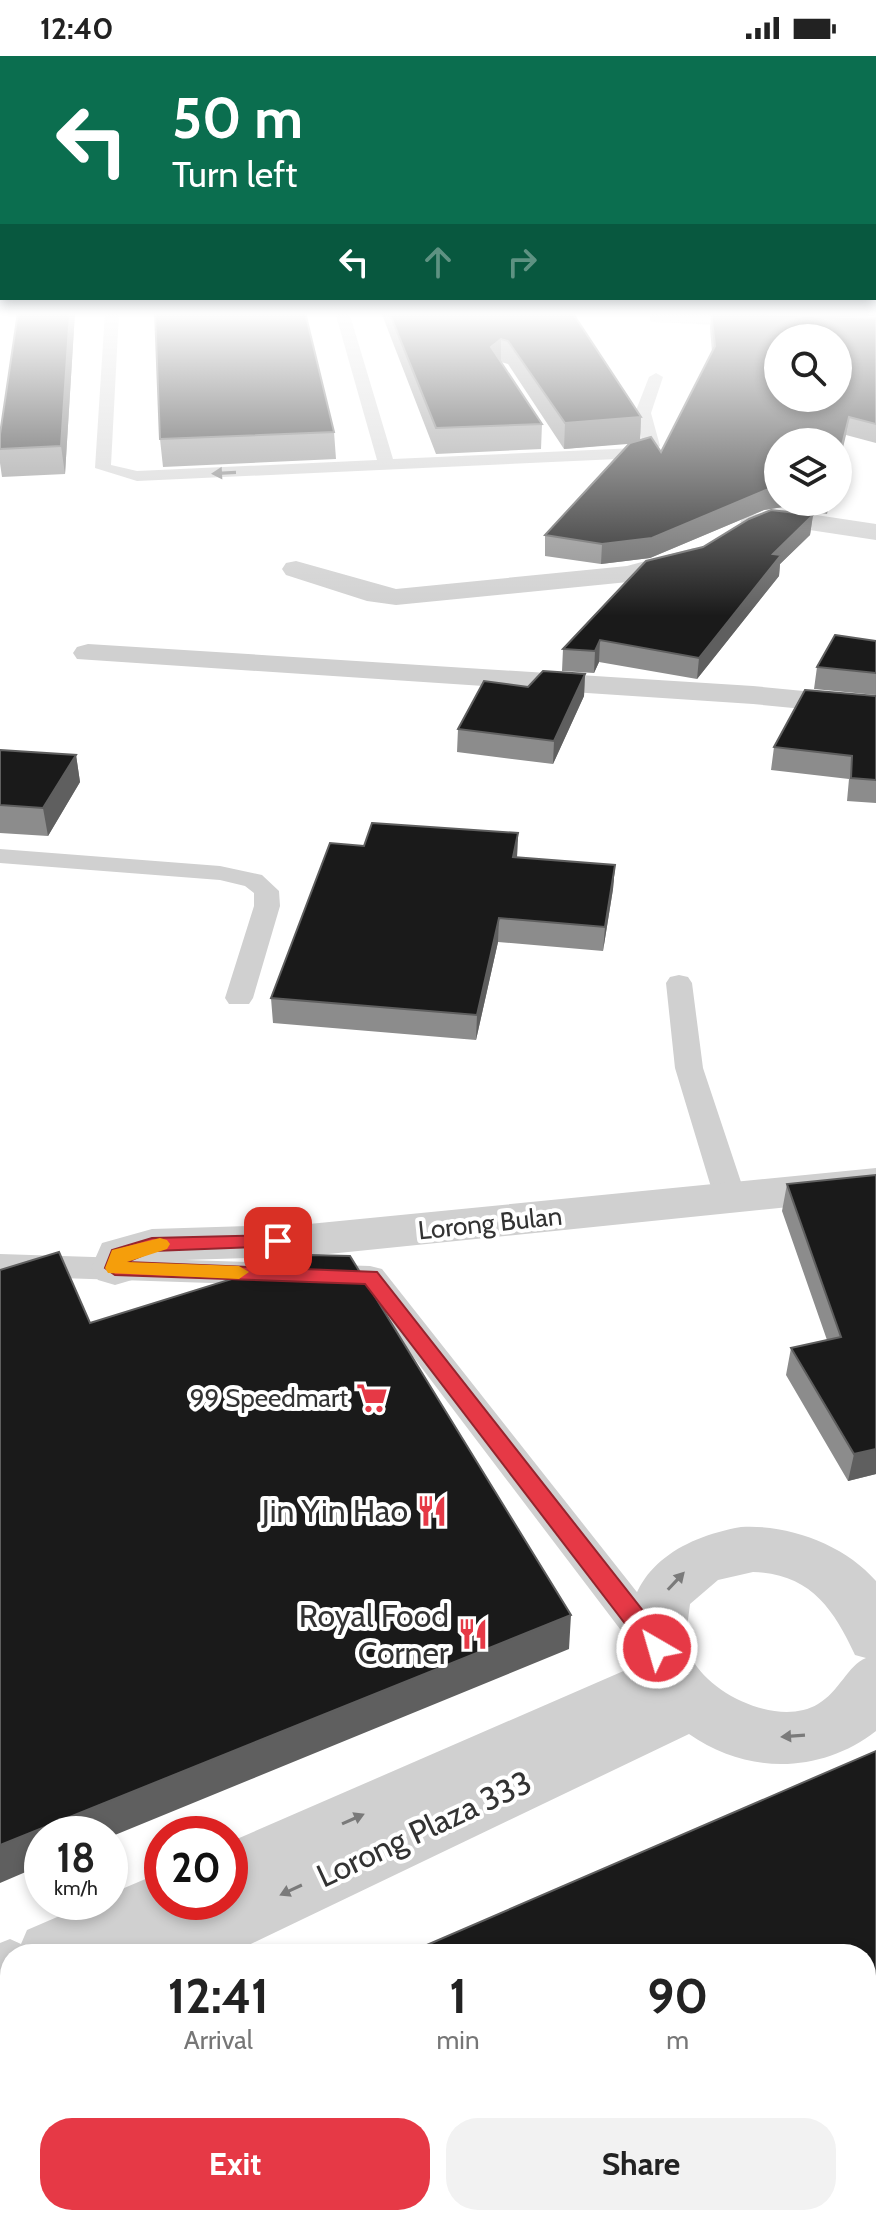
<!DOCTYPE html>
<html lang="en">
<head>
<meta charset="utf-8">
<style>
  body { margin:0; font-family:Cabin,sans-serif; background:#f2f2f2; color:#222; height:100vh; display:flex; flex-direction:column; font-size:30px; white-space:nowrap }
  * { box-sizing:border-box; margin:0 }
  p { font-size:26px; color:#767676 }
  .icon { flex:none; width:44px; height:44px; fill:none; stroke:currentColor; stroke-width:2; stroke-linecap:round; stroke-linejoin:round }
  .map { position:relative; flex:1; overflow:hidden }
  .side { position:absolute; left:0px; top:1888px; width:876px; height:282px; display:flex; flex-direction:column; background:#fff; border-radius:32px 32px 0 0; box-shadow:0 4px 12px #0003 }
  .side>* { flex:none }
  .guide { position:absolute; left:0px; top:0px; width:876px; height:244px; box-shadow:0 4px 12px #0003; background:#0b6e4f; color:#fff; overflow:hidden }
  .buttons { position:absolute; left:764px; top:268px; display:grid; gap:16px }
  .buttons a { display:grid; place-items:center; width:88px; height:88px; border-radius:50%; background:#fff; box-shadow:0 4px 12px #0003; font-size:40px }
  .speed { position:absolute; left:24px; top:1760px; display:flex; gap:16px; font-size:40px; font-weight:700; text-align:center }
  .speed>* { display:grid; place-content:center; width:104px; height:104px; border-radius:50%; background:#fff; box-shadow:0 4px 12px #0003; line-height:1 }
  .speed small { font-size:20px; font-weight:400 }
  .speed .limit { border:12px solid #d22; background:#fff; color:#111 }
  .pin { position:absolute; display:grid; place-items:center; width:68px; height:68px; color:#fff; margin:-34px; border-radius:16px; box-shadow:0 4px 12px #0006 }
  .me { position:absolute; width:88px; margin:-44px; rotate:322deg; stroke-linejoin:round; filter:drop-shadow(0 0 6px #0008) }
  .turn { display:flex; align-items:center; gap:28px; height:168px; padding:0 40px; font-size:36px }
  .turn .icon { width:104px; height:104px; stroke-width:2.5 }
  .turn b { display:block; font-size:56px; line-height:68px }
  .lanes { display:flex; align-items:center; height:76px; padding:0 40px; background:#0003; justify-content:center; gap:40px; direction:ltr }
  .lanes .off { opacity:.35 }
  .eta { display:flex; justify-content:space-evenly; align-items:center; height:136px; text-align:center }
  .eta b { font-size:48px; font-weight:800; line-height:56px }
  .button { display:flex; gap:16px; margin-top:auto; padding:16px 40px }
  .button a { flex:1; height:92px; border-radius:32px; background:#e63946; color:#fff; font-size:32px; font-weight:800; line-height:92px; text-align:center }
  .button a+a { background:#f2f2f2; color:#222 }
  .status { display:flex; justify-content:space-between; align-items:center; height:56px; padding:0 40px; background:#fff; direction:ltr }
  .status svg { height:22px; fill:currentColor }
  .map>svg:first-child { display:block }
  .lines { fill:none; stroke-linecap:round; stroke-linejoin:round }
  .service { fill:#d0d0d0; fill-rule:evenodd }
  .minor { fill:#d0d0d0; fill-rule:evenodd }
  .wall { fill:#8c8c8c }
  .shaded-wall { fill:#5f5f5f }
  .building { fill:#1a1a1a; stroke:#5f5f5f; stroke-width:2; fill-rule:evenodd }
  .oneway { fill:#7a7a7a }
  .route { fill:#e63946; stroke:#96252e; stroke-width:2 }
  .slow { fill:#f59e0b }
  .labels { text-anchor:middle; stroke-width:8; stroke-linejoin:round; paint-order:stroke }
  .street-label { font-size:26px; fill:#333; stroke:#fff }
  .poi-label { font-size:26px; fill:#333; stroke:#fff; text-anchor:end }
  .near-poi-label { font-size:32px; fill:#333; stroke:#fff; text-anchor:end }
  .near-street-label { font-size:32px; fill:#333; stroke:#fff }
</style>
</head>
<body>
<div class="status"><b>12:40</b><svg viewBox="0 0 49 12"><path d="M0 12V9h3v3zM5 12V6h3v6zM10 12V3h3v9zM15 12V0h3v12zM26 1h20v11H26zM47 4h2v5h-2z"/></svg></div>
<div class="map">
<svg width="876" height="2169" viewBox="0 0 876 2169">
  <rect width="100%" height="100%" fill="#fff"/>
  <g class="lines">
    <path class="service" d="M105 256H119L111 409 137 415 377 404 335 256H349L393 403 636 392 643 388 635 357 649 321 656 317 663 321 651 357 660 390 639 402 137 425 95 412Z
      M0 793 220 810 262 819 279 835 280 850 253 942 249 948H229L225 942 254 850V837L245 830 220 824 0 807Z
      M679 919 688 921 692 927 703 1012 746 1141 741 1148 730 1151 719 1148 714 1141 675 1012 666 927 670 921Z
      M0 1198 370 1210 382 1213 670 1578 676 1590 670 1602 656 1607 642 1602 361 1232 0 1220Z
      M300 2160H352L355 2169H303Z"/>
    <path class="minor" d="M659 256 876 264V276L652 266 649 262 652 258Z
      M783 454 876 468V484L783 470 753 474 740 466 744 460Z
      M694 492 704 494 707 500 704 506 628 526 396 549 367 545 286 519 282 513 286 507 296 505 396 533 627 510Z
      M88 588 753 630 876 642V660L753 648 77 603 73 597 77 591Z
      M876 1112V1142L309 1200 153 1205 140 1209 132 1224 115 1229 98 1224 91 1212 102 1187 152 1173 309 1168Z
      M741 1471C789 1468 845 1489 876 1525V1675C821 1718 747 1719 689 1678L230 1898H10V2004L0 2008V1887L10 1883 21 1888 27 1874 92 1846H110V1838L162 1816V1846H230V1786L635 1610C611 1529 666 1484 741 1471ZM753 1516C810 1518 833 1552 855 1599L866 1602C848 1609 839 1636 818 1648 780 1671 712 1640 692 1603 683 1586 688 1567 690 1548L718 1524Z"/>
  </g>
  <path class="wall" d="M75 256 65 418 2 421 0 407V378Z
    M381 256H572L641 361 640 384 661 396 712 296 710 272 711 256 876 262V387L846 379 778 386V446H830L827 458 783 451 764 454 650 502 601 508 545 500V479L629 387 564 393 508 308 501 306 542 368 541 393 436 398Z
    M739 256H876V261Z
    M334 376 336 403 163 411 160 383Z
    M813 459 810 479 780 508 779 520 697 623 599 606 594 617 562 615 563 593 703 491Z
    M876 585V639L814 633 817 611Z
    M585 618 584 640 553 708 457 696 458 673 528 631Z
    M876 640V747L847 745 849 723 771 714 774 691Z
    M0 694 76 699 80 726 48 780 0 777Z
    M518 777 517 801 615 809 613 833 603 895 498 886 476 984 273 967 271 942 364 790Z
    M876 1119V1418L848 1425 786 1319 791 1292 827 1284 782 1155 787 1128Z
    M448 2160H866L876 2169H452Z"/>
  <path class="shaded-wall" d="M70 256H75L65 418 61 390Z
    M501 283V306L491 291Z
    M641 361 640 387 564 393 565 367Z
    M849 361 846 379 838 413V405Z
    M778 433V446H784L783 451 764 454 650 502 601 508 602 488 766 434Z
    M813 459 810 479 780 508 779 520 697 623 699 602 773 498Z
    M600 584 599 606 594 617 595 595Z
    M585 618 584 640 553 708 554 685Z
    M76 699 80 726 48 780 43 752Z
    M518 777 517 801H513Z
    M615 809 613 833 603 895 605 871Z
    M499 862 498 886 476 984 477 959Z
    M876 1393V1418L848 1425 854 1398Z
    M571 1559 569 1593 110 1781V1778H42V1809L0 1827V1789Z"/>
  <path class="building" d="M18 256H70L61 390 0 393V378Z
    M155 256H305L334 376 160 383Z
    M389 256H572L641 361 565 367 508 285 501 283 491 291 542 368 436 372Z
    M711 256 876 262V368L849 361 838 405V386H778V433L766 434 652 482 602 488 545 479 630 387 651 381 661 396 715 290ZM778 282H838V342H778Z
    M771 454 813 459 773 498 781 499 699 602 600 584 595 595 563 593 646 505 703 491 749 463Z
    M835 579 876 585V617L817 611Z
    M543 615 585 618 554 685 458 673 484 625 528 631Z
    M805 634 876 640V724L851 722 852 700 774 691Z
    M0 694 76 699 43 752 0 749Z
    M372 767 518 777 513 801 615 809 605 871 499 862 477 959 271 942 330 787 364 790Z
    M876 1119V1393L854 1398 791 1292 841 1281 787 1128Z
    M59 1196 90 1267 309 1199 350 1200 571 1559 0 1789V1214Z
    M876 1695V2169H464L460 2160H866V1898H406Z
    M10 2063V2160H287L289 2169H0V2066Z"/>
  <defs><path id="oneway-solid" d="M-6-.8H1V-3.2L6.5 0L1 3.2V.8H-6Z" transform="scale(2)"/></defs>
  <g class="oneway">
    <use href="#oneway-solid" transform="translate(224 417) rotate(177)"/>
    <use href="#oneway-solid" transform="translate(676 1525) rotate(-47)"/>
    <use href="#oneway-solid" transform="translate(793 1680) rotate(176)"/>
    <use href="#oneway-solid" transform="translate(353 1763) rotate(-24)"/>
    <use href="#oneway-solid" transform="translate(291 1834) rotate(155)"/>
  </g>
  <linearGradient id="sky" x2="0" y2="1"><stop stop-color="#9ec6ea"/><stop offset="0.46" stop-color="#fff"/><stop offset="1" stop-color="#fff" stop-opacity="0"/></linearGradient>
  <rect width="876" height="560" fill="url(#sky)"/>
  <path class="route" d="M278 1179 285 1180 288 1185 285 1190 153 1195 127 1206 377 1216 666 1584 670 1592 666 1599 657 1602 649 1599 365 1228 115 1219 105 1212 112 1194 152 1182Z"/>
  <path class="slow" d="M160 1182 167 1184 170 1188 167 1193 127 1206 239 1210 249 1216 239 1223 108 1217 105 1212 112 1194Z"/>
  <defs>
    <symbol id="supermarket-bare" viewBox="-9 -9 18 18"><path d="M-6-5.5h2.5l.6 2H6L4.5 2H-2.5L-4.4-4H-6ZM-1.5 3.2a1.3 1.3 0 1 0 .1 0ZM3 3.2a1.3 1.3 0 1 0 .1 0Z" fill="#e63946" stroke="#fff" stroke-width="2.5" paint-order="stroke"/></symbol>
    <symbol id="restaurant-bare" viewBox="-9 -9 18 18"><path d="M-5-6h1v4h1v-4h1v4h1v-4h1v5L-1.5 .5V6h-2V.5L-5-1ZM5-6V6H3V1.5H1.5Q1.5-4 5-6Z" fill="#e63946" stroke="#fff" stroke-width="2.5" paint-order="stroke"/></symbol>
  </defs>
  <g fill-rule="evenodd">
    <use href="#supermarket-bare" x="350" y="1320" width="44" height="44"/>
    <use href="#restaurant-bare" x="410" y="1433" width="44" height="44"/>
    <use href="#restaurant-bare" x="451" y="1556" width="44" height="44"/>
  </g>
  <g class="labels">
    <g class="street-label">
      <text transform="translate(490 1167) rotate(-6)" y="9">Lorong Bulan</text>
    </g>
    <g class="poi-label">
      <text x="348" y="1351">99 Speedmart</text>
    </g>
    <g class="near-poi-label">
      <text x="408" y="1466">Jin Yin Hao</text>
      <text x="449" y="1571">Royal Food<tspan x="449" dy="37">Corner</tspan></text>
    </g>
    <g class="near-street-label">
      <text transform="translate(424 1773) rotate(-25)" y="11">Lorong Plaza 333</text>
    </g>
  </g>
</svg>
<div class="buttons">
<a><svg class="icon" aria-label="search" viewBox="0 0 24 24"><circle cx="10" cy="10" r="6"/><path d="M15 15l6 6"/></svg></a>
<a><svg class="icon" aria-label="layers" viewBox="0 0 24 24"><path d="M12 4l9 5-9 5-9-5zM3 14l9 5 9-5"/></svg></a>
</div>
<div class="speed"><div>18<small>km/h</small></div><div class="limit">20</div></div>
<div class="pin" style="left:278px;top:1185px;background:#d93025"><svg class="icon" aria-label="arrive" viewBox="0 0 24 24"><path d="M6 21V4h12l-3 4 3 4H6"/></svg></div>
<svg class="me" style="left:657px;top:1592px" viewBox="-20 -20 40 40"><circle r="17" fill="#e63946" stroke="#fff" stroke-width="3"/><path d="M0-11L8 9 0 5-8 9z" fill="#fff"/></svg>
<div class="guide">
<div class="turn"><svg class="icon" aria-label="left" viewBox="0 0 24 24"><path d="M17 20v-9H6M10 6l-5 5 5 5"/></svg><div><b>50 m</b>Turn left</div></div>
<div class="lanes"><svg class="icon" aria-label="left" viewBox="0 0 24 24"><path d="M17 20v-9H6M10 6l-5 5 5 5"/></svg><svg class="icon off" aria-label="ahead" viewBox="0 0 24 24"><path d="M12 20V5M6 11l6-6 6 6"/></svg><svg class="icon off" aria-label="right" viewBox="0 0 24 24"><path d="M7 20v-9h11M14 6l5 5-5 5"/></svg></div>
</div>
<section class="side">
<div class="eta">
<div><b>12:41</b><p>Arrival</p></div>
<div><b>1</b><p>min</p></div>
<div><b>90</b><p>m</p></div>
</div>
<div class="button"><a>Exit</a><a>Share</a></div>
</section>
</div>
</body>
</html>
